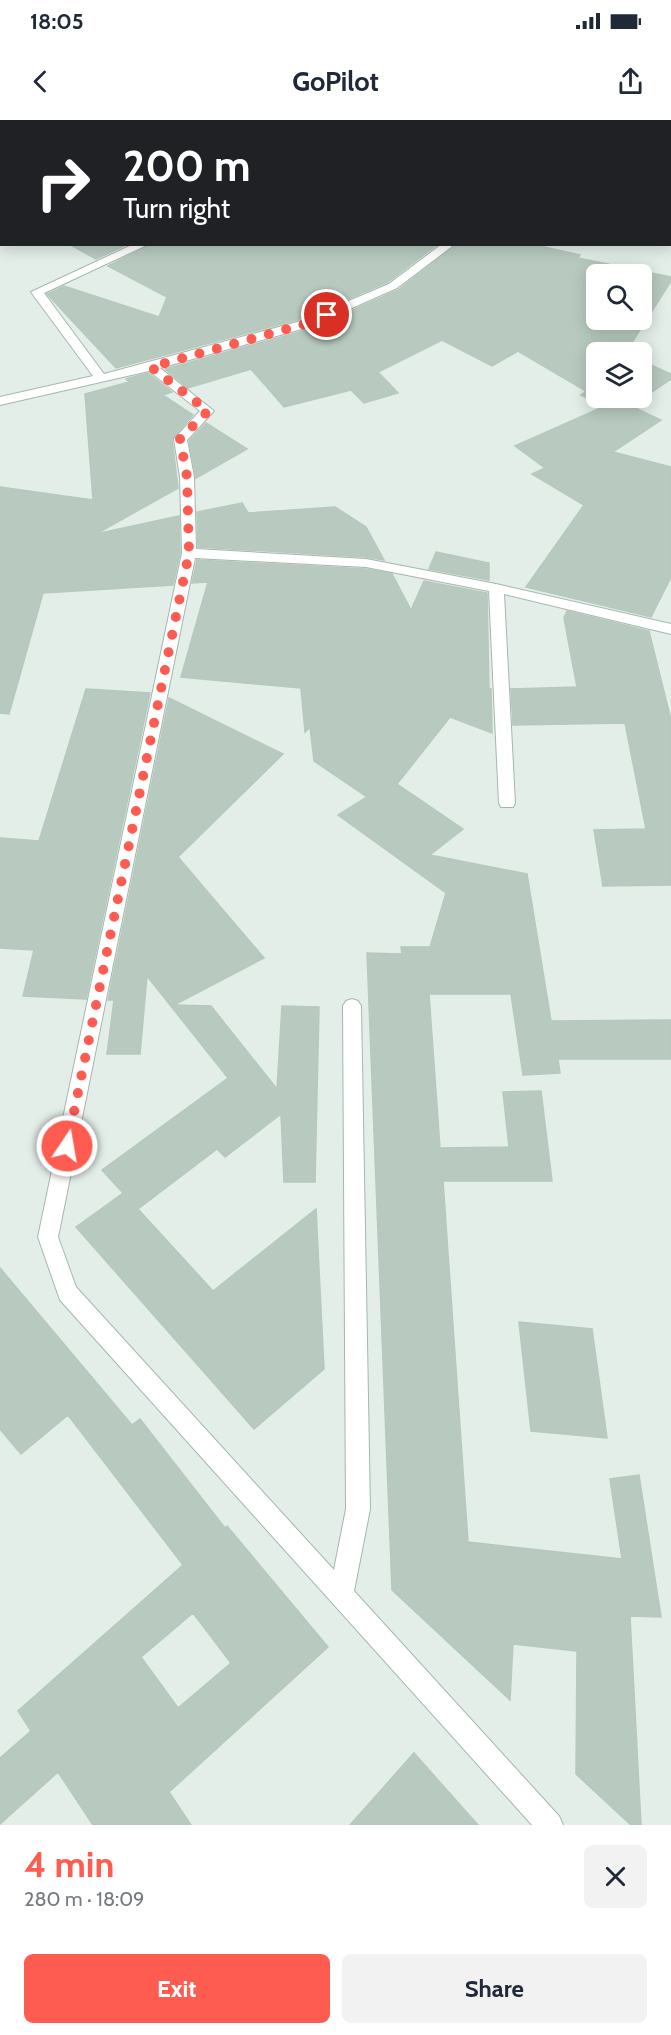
<!DOCTYPE html>
<html lang="en">
<head>
<meta charset="utf-8">
<style>
  body { margin:0; font-family:Cabin,sans-serif; background:#f2f2f3; color:#1f2937; height:100vh; display:flex; flex-direction:column; font-size:22px; white-space:nowrap }
  * { box-sizing:border-box; margin:0 }
  p { font-size:20px; color:#747a83 }
  .icon { flex:none; width:33px; height:33px; fill:none; stroke:currentColor; stroke-width:2; stroke-linecap:round; stroke-linejoin:round }
  .map { position:relative; height:1705px; overflow:hidden }
  .drawer { display:flex; flex-direction:column; background:#fff; flex:1 }
  .drawer>* { flex:none }
  .top-card { position:absolute; left:0px; top:0px; width:672px; height:126px; box-shadow:0 3px 15px #0003; background:#202124; color:#fff; overflow:hidden }
  .tools { position:absolute; left:586px; top:144px; display:grid; gap:12px }
  .tools a { display:grid; place-items:center; width:66px; height:66px; border-radius:9px; background:#fff; box-shadow:0 3px 15px #0003; font-size:30px }
  .pin { position:absolute; display:grid; place-items:center; width:51px; height:51px; color:#fff; margin:-26px; border:3px solid #fff; border-radius:50%; box-shadow:0 2px 6px #0007 }
  .me { position:absolute; width:66px; margin:-33px; rotate:12deg; stroke-linejoin:round; filter:drop-shadow(0 0 4px #0008) }
  .turn { display:flex; align-items:center; gap:21px; height:126px; padding:0 24px; font-size:27px }
  .turn .icon { width:78px; height:78px; stroke-width:2.5 }
  .turn b { display:block; font-size:42px; line-height:51px }
  .round { display:grid; place-items:center; flex:none; width:63px; height:63px; border-radius:9px; background:#f2f2f3 }
  .headline { display:flex; align-items:center; justify-content:space-between; height:102px; padding:0 24px }
  h1 { font-size:36px; font-weight:700; line-height:45px; color:#ff5c51 }
  .primary-button { display:flex; gap:12px; margin-top:auto; padding:12px 24px }
  .primary-button a { flex:1; height:69px; border-radius:9px; background:#ff5c51; color:#fff; font-size:24px; font-weight:700; line-height:69px; text-align:center }
  .primary-button a+a { background:#f2f2f3; color:#1f2937 }
  .status { display:flex; justify-content:space-between; align-items:center; height:42px; padding:0 30px; background:#fff; direction:ltr }
  .status svg { height:16px; fill:currentColor }
  header { display:flex; justify-content:space-between; align-items:center; height:78px; padding:0 24px; background:#fff; font-size:27px; font-weight:700 }
  .map>svg:first-child { display:block }
  .building { fill:#b8cac0; stroke:#b5c9bd; stroke-width:1.5; fill-rule:evenodd }
  .lines { fill:none; stroke-linecap:round; stroke-linejoin:round }
  .service-casing { stroke:#a5b7ae; stroke-width:2 }
  .minor-casing { stroke:#a5b7ae; stroke-width:2 }
  .service { fill:#fff; fill-rule:evenodd }
  .minor { fill:#fff; fill-rule:evenodd }
  .route { stroke:#ff5c51; stroke-width:10; stroke-dasharray:0 18 }
</style>
</head>
<body>
<div class="status"><b>18:05</b><svg viewBox="0 0 49 12"><path d="M0 12V9h3v3zM5 12V6h3v6zM10 12V3h3v9zM15 12V0h3v12zM26 1h20v11H26zM47 4h2v5h-2z"/></svg></div>
<header><svg class="icon" aria-label="back" viewBox="0 0 24 24"><path d="M15 5l-7 7 7 7"/></svg>GoPilot<svg class="icon" aria-label="share" viewBox="0 0 24 24"><path d="M12 15V3M7 8l5-5 5 5M5 13v7h14v-7"/></svg></header>
<div class="map">
<svg width="671" height="1705" viewBox="0 0 671 1705">
  <rect width="100%" height="100%" fill="#e3eee8"/>
  <path class="building" d="M69 124H128L96 139Z
    M151 124H438L388 162 300 199 116 248 47 174 64 166 159 197 167 177 108 146Z
    M457 124H531L580 135 578 138 671 157V161L626 232H597V278H642V241L671 254V259L631 286 661 300 613 332 671 347V457L651 497 526 467 584 385 532 354 545 348 515 326 605 286 581 275 586 271 518 231 492 246 442 220 378 252 398 273 364 283 351 270 284 287 251 249 188 268 165 249 310 209 398 170ZM597 154H642V200H597Z
    M148 253 172 272 163 275 193 295 172 319 178 368 96 414 179 396 180 433 173 465 43 473 9 594 0 593V367L93 380 85 274 129 262 126 259Z
    M206 303 247 329 196 358 189 321Z
    M242 383 248 393 335 387 366 407 384 440 366 437 198 427 197 392Z
    M436 432 489 443V460L429 449Z
    M197 440 366 449 392 454 411 490 424 461 487 473 489 569H491L492 613 450 597 397 664 463 709 430 735 527 754 551 901 671 900V939H558L560 953 523 955 511 874H429L440 1028 509 1027 503 972 541 971 552 1061H443L468 1422 622 1439 610 1359 639 1355 661 1497 630 1496 641 1705H631L576 1654 577 1531 513 1524 510 1580 392 1470 367 833 402 834 401 827H430L446 773 338 695 367 677 314 641 310 607 305 612 301 568 181 557 208 462 192 463Z
    M567 491 649 511 671 600V765L603 766 594 710 646 709 625 603 513 605 511 569 577 567 564 498Z
    M86 569 150 573 86 879 23 876 34 830 0 828V718L39 721Z
    M169 578 283 634 178 737 264 838 174 885 211 886 277 969 282 886 319 887 315 1062H284L281 994 225 1037 217 1029 138 1089 213 1171 316 1089 324 1249 254 1309 76 1107 123 1073 102 1050 228 958 147 856 140 934H107L114 880H108Z
    M0 1148 132 1305 140 1299 225 1408 227 1406 328 1527 169 1672 191 1705H93L58 1652 0 1704V1638L31 1611 18 1591 183 1445 68 1295 21 1334 0 1309ZM193 1493 231 1543 178 1588 141 1537Z
    M519 1202 592 1209 607 1318 531 1311Z
    M414 1633 478 1705H350Z"/>
  <g class="lines">
    <defs>
      <path id="service" d="M389 0H402L403 2H391Z
        M646 0H657L655 2Z"/>
      <path id="minor" d="M113 0H126L112 2Z
        M414 0H427L413 2Z
        M540 0H550V2H540Z
        M0 47H2L0 54Z
        M134 124H149L44 173 104 254 301 201 389 164 442 124H455L397 168 309 207 160 248 214 291 187 320 194 357 196 429 366 439 496 464 671 504V514L504 474 515 683 513 687H501L499 683 489 471 366 447 195 438 58 1117 76 1167 334 1450 346 1389 343 886 346 881 352 879 358 881 361 886 370 1389 354 1471 559 1696 563 1705H532L60 1180 38 1117 182 433 180 357 174 319 200 291 149 251 0 285V277L93 256 31 172Z"/>
    </defs>
    <use href="#service" class="service-casing"/>
    <use href="#minor" class="minor-casing"/>
    <use href="#service" class="service"/>
    <use href="#minor" class="minor"/>
  </g>
  <g class="lines">
    <path class="route" d="M67 1026 189 433 187 357 180 319 208 291 151 247 305 204 327 195"/>
  </g>
</svg>
<div class="tools">
<a><svg class="icon" aria-label="search" viewBox="0 0 24 24"><circle cx="10" cy="10" r="6"/><path d="M15 15l6 6"/></svg></a>
<a><svg class="icon" aria-label="layers" viewBox="0 0 24 24"><path d="M12 4l9 5-9 5-9-5zM3 14l9 5 9-5"/></svg></a>
</div>
<div class="pin" style="left:327px;top:195px;background:#d93025"><svg class="icon" aria-label="arrive" viewBox="0 0 24 24"><path d="M6 21V4h12l-3 4 3 4H6"/></svg></div>
<svg class="me" style="left:67px;top:1026px" viewBox="-20 -20 40 40"><circle r="17" fill="#ff5c51" stroke="#fff" stroke-width="3"/><path d="M0-11L8 9 0 5-8 9z" fill="#fff"/></svg>
<div class="top-card">
<div class="turn"><svg class="icon" aria-label="right" viewBox="0 0 24 24"><path d="M7 20v-9h11M14 6l5 5-5 5"/></svg><div><b>200 m</b>Turn right</div></div>
</div>
</div>
<section class="drawer">
<div class="headline"><div><h1>4 min</h1><p>280 m · 18:09</p></div><a class="round"><svg class="icon" aria-label="close" viewBox="0 0 24 24"><path d="M6 6l12 12M18 6L6 18"/></svg></a></div>
<div class="primary-button"><a>Exit</a><a>Share</a></div>
</section>
</body>
</html>
